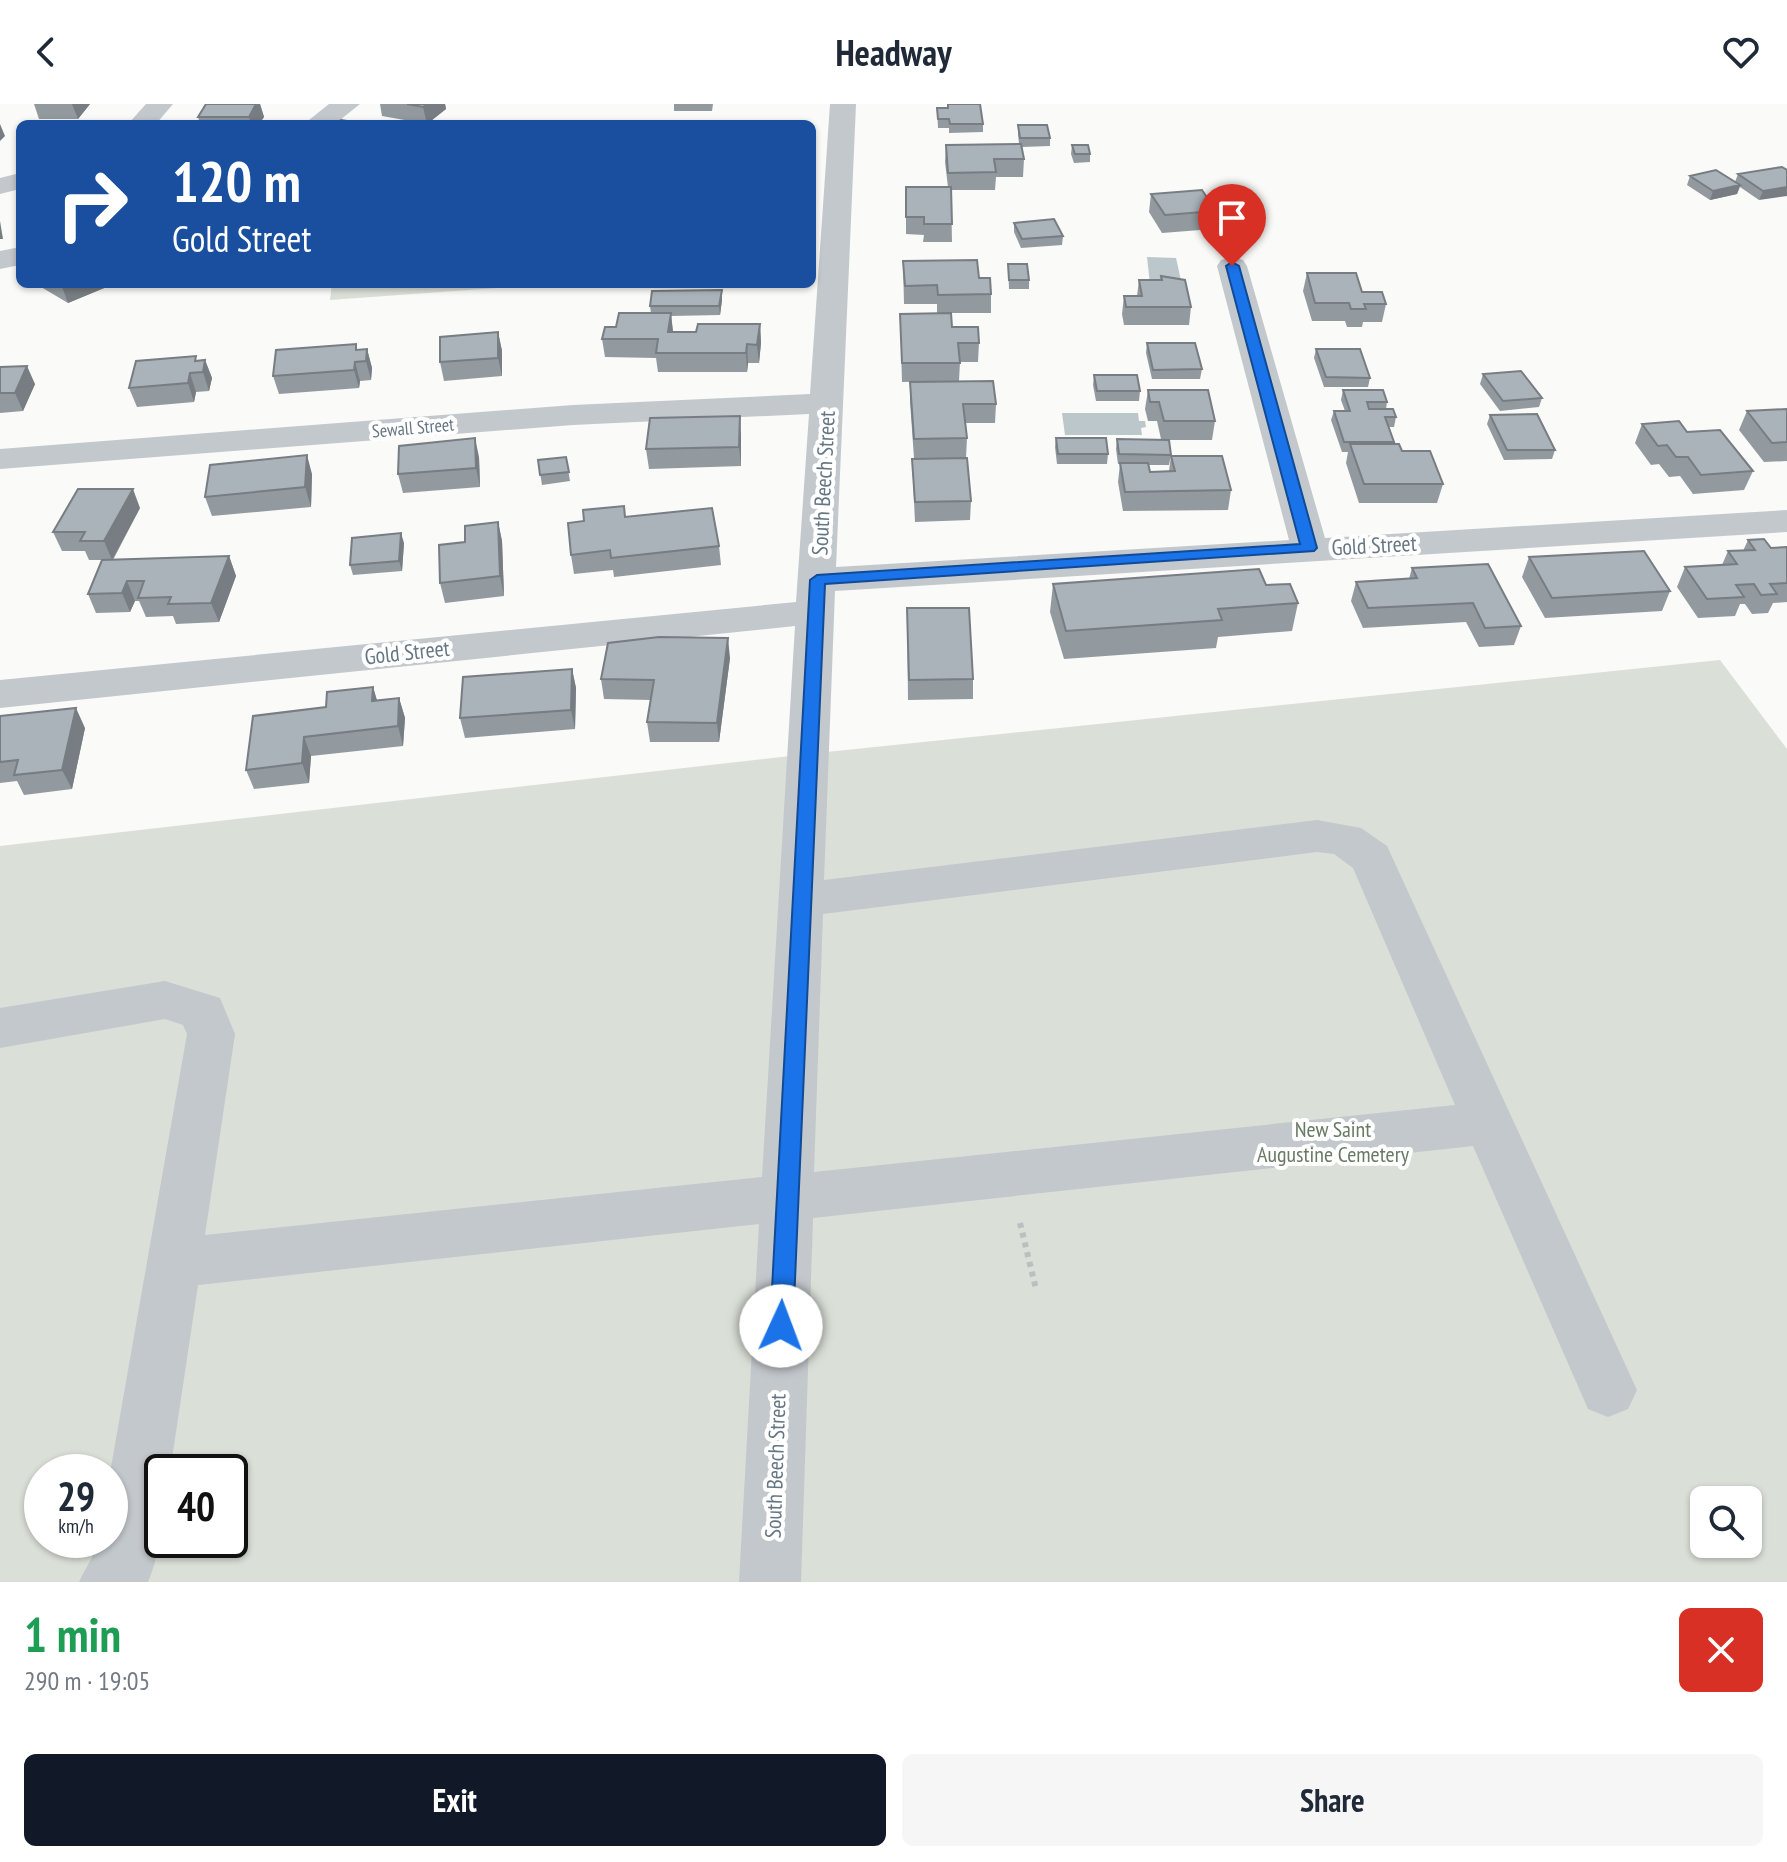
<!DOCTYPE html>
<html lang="en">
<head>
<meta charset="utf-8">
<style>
  body { margin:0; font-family:"PT Sans Narrow",sans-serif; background:#f6f6f7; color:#1f2937; height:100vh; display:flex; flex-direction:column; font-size:30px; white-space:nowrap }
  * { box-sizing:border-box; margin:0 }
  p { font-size:26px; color:#747a83 }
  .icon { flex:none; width:44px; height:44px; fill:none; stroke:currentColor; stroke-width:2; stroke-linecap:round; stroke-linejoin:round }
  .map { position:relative; height:1478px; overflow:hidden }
  .panel { display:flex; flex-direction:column; background:#fff; flex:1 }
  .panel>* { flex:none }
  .guide { position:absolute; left:16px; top:16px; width:800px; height:168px; border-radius:12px; box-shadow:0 2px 6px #0004; background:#1a4fa0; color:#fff; overflow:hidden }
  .tools { position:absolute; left:1690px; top:1382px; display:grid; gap:16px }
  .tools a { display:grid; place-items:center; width:72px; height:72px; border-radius:12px; background:#fff; box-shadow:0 2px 6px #0004; font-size:40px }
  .speed { position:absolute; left:24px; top:1350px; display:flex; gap:16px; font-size:40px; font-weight:700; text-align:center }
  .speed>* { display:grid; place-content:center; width:104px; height:104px; border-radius:50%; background:#fff; box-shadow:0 2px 6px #0004; line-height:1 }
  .speed small { font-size:20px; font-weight:400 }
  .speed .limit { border:4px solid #111; border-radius:12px; background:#fff; color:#111 }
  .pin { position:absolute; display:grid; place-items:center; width:68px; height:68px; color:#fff; margin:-82px -34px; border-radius:50% 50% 50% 0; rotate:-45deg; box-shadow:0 0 8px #0007 }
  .pin .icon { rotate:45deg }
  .me { position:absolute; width:88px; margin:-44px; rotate:2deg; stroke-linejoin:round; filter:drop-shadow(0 0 6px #0008) }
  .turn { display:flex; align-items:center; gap:28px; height:168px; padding:0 24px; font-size:36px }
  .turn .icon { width:104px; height:104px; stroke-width:2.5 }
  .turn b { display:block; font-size:56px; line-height:68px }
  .round { display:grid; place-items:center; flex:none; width:84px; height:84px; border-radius:12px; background:#f6f6f7 }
  .head { display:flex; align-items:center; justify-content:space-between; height:136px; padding:0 24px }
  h1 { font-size:48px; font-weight:600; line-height:60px; color:#1e9e55 }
  .cta { display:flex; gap:16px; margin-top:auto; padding:16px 24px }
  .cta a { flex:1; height:92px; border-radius:12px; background:#111827; color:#fff; font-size:32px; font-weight:600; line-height:92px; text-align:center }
  .cta a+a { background:#f6f6f7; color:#1f2937 }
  header { display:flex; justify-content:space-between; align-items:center; height:104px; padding:0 24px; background:#fff; font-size:36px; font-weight:600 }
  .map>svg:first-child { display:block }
  .green { fill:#dadfd7; fill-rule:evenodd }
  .water { fill:#bbc7cb }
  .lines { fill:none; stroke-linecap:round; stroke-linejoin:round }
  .path { stroke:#bbbfc2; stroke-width:6; stroke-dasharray:5 5; stroke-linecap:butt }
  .minor { fill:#c3c8cc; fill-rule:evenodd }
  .wall { fill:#929a9f }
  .shaded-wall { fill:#777d82 }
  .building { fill:#aab3b9; stroke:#777d82; stroke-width:2 }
  .route { fill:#1a73e8; stroke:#114b97; stroke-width:2 }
  .labels { text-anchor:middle; stroke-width:8; stroke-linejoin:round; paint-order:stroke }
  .far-street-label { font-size:18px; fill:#657683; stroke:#fff }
  .street-label { font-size:22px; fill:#657683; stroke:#fff }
  .park-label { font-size:22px; fill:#687a64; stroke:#fff }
</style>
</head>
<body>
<header><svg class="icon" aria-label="back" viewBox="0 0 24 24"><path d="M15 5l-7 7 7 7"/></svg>Headway<svg class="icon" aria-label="heart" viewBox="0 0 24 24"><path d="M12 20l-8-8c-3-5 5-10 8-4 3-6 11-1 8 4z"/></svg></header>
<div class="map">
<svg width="1787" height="1478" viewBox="0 0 1787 1478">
  <rect width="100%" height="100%" fill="#fafaf8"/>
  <path class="green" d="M332 180H496V184L330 196Z
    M1720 556 1787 645V1478H0V742L807 650ZM42 1368H110V1436H42ZM162 1368H230V1436H162ZM1704 1396H1748V1440H1704Z"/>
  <path class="water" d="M1147 153 1176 154 1182 181 1150 180Z
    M1062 309H1138L1139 317H1145L1146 323 1141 324 1142 331H1065Z"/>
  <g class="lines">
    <path class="path" d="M1020 1119 1036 1185"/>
    <path class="minor" d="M146 0H173L156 20H128Z
      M329 0H360L335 20H304Z
      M830 0H856L836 463 1289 436 1217 162 1221 156 1232 153 1243 156 1247 162 1325 434 1787 406V428L835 487 824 776 1317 716 1361 724 1387 742 1637 1286 1628 1305 1608 1313 1588 1305 1473 1042 813 1114 801 1478H739L759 1120 198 1181 170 1368H162C162 1406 163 1443 148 1478H79C85 1464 96 1450 98 1436H110V1369L187 930 183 921 165 915 0 944V904L165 877 220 894 235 930 205 1131 762 1073 795 522 0 604V576L796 498 809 310 573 321 0 365V345L573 301 810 290ZM1317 748 1334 750 1353 764 1455 1001 814 1068 823 810Z
      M20 69V85L0 90V74Z
      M20 143V161L0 165V147Z"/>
  </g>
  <path class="wall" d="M34 0H90L78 15H39Z
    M206 0H260L264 13 259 20H200L198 13Z
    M380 0H445L446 5 427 20 382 12Z
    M674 0H713L712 7H674Z
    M948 0 983 20V28L949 29V24H938L937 4H948Z
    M1018 21 1050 34V42L1022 43 1024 55 1023 73H996L995 86H951L952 138H923L924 131 906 130V83H948L945 58 946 41 1019 40 1018 30Z
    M1072 41 1090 50V58L1074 59 1071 50Z
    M1782 63 1759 96 1740 83 1737 90 1710 96 1687 81 1690 72 1735 78 1738 70Z
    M1151 90 1216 107 1213 125 1162 129 1149 108Z
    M1014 119 1063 132 1062 141 1021 144 1014 128Z
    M903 157 979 174 991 190V209H944L952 223 979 239 978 258H960L959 277 996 300 995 319H965L967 334 966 354H914L910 297V278L943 277 902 278 900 210 937 209V200H904Z
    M1008 160 1029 176V185H1009Z
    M1307 169 1362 188 1386 200 1382 218H1363L1362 223H1347L1345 217H1312L1303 187Z
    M1161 172 1191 203 1189 221H1124L1122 210 1124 192H1137L1139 176H1160Z
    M36 180H108L109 182 68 199Z
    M722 186V196L720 211 671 212 673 228H696L760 220 761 239 759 259H748L747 268H658L656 254 605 253 602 235 616 223 651 209 650 202Z
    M498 228 502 247V272L444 277 440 258Z
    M1147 239 1202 265 1200 275H1152L1146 249Z
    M356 240 357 246 367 245 372 264 371 276 360 277 359 284 279 290 273 272Z
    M1316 245 1370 274 1368 283H1324L1314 254Z
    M205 256 212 274 209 287 196 288 194 298 137 303 129 284 197 257Z
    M0 263 35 280 23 307 0 309Z
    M1483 270 1542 294 1539 303 1500 307 1480 280Z
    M1094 271 1140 287 1139 297H1096L1093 281Z
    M1148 286 1215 317 1212 336H1169L1171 351 1169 361H1148L1150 368 1169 367 1171 352 1231 386 1228 406 1123 407 1118 378 1120 360H1118L1116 345 1117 335H1161L1157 317H1148L1145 305Z
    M1343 286 1387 298 1386 305 1396 313 1394 323H1389L1394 338 1393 340 1443 380 1437 399H1359L1346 359 1348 348H1342L1331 316 1334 307H1345L1341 296Z
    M1787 305V357L1764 358 1739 326 1747 307Z
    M1490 311 1555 346 1552 355 1504 356 1487 320Z
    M1642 320 1687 328 1753 367 1744 386 1693 390 1680 372 1669 373 1659 360 1651 361 1635 339Z
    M741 331V362L649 365 646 345Z
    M1056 334 1108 350 1107 360H1057L1055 343Z
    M479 353 480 383 403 389 398 370Z
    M566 353 570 377 542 381 538 356Z
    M912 355 971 397 970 416 915 418Z
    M312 370 311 403 212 412 205 393Z
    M140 404 113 456 229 452 236 472 219 518 176 520 173 512 146 513 139 497H135L130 508 96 509 88 490 102 456H89L85 447H62L53 428Z
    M625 413 719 442 721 461 614 473 613 466 574 470 571 451Z
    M498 418 502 437 504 492 445 499 440 479 465 438Z
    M1748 436 1771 444 1787 443V498L1773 499 1768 509 1752 510 1745 500H1740L1735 512 1698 514 1677 483 1685 463 1722 461 1728 447H1743Z
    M404 439 402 467 353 471 350 461Z
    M1529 453 1670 487 1662 507 1545 514 1522 473Z
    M1412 464 1521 522 1514 541 1479 543 1466 518 1363 524 1351 497 1356 478 1409 475Z
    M1053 480 1266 481 1298 499 1292 527 1218 533 1216 544 1064 555 1050 508Z
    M907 504 973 575V595L908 596Z
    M730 554 719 638H650L647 618 651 596 604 595 601 575Z
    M572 565 576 584 575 625 465 634 460 614Z
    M373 583 377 597 399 594 405 614 403 642 311 652 309 679 254 685 246 666 326 603Z
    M0 612 85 624 72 685 24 691 17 677 0 679Z"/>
  <path class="shaded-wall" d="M72 0H90L78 15Z
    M256 0H260L264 13 259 20H251L249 13Z
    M427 0H445L446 5 427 20 423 3Z
    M0 20 5 32 0 37Z
    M1740 81 1737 90 1710 96 1713 87Z
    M1787 83V92L1759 96 1763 87Z
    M0 117 3 135H0Z
    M61 180H108L109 182 68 199Z
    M722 186V196L720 211 719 202Z
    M671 209 673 228H668Z
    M760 220 761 239 759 259 757 241Z
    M498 228 502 247V272L498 254Z
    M747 240 748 259 747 268 746 249Z
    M367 245 372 264 371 276 366 257Z
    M205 256 212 274 209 287 203 268Z
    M355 258 360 277 359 284 354 266Z
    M27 262 35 280 23 307 15 289Z
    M190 269 196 288 194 298 188 279Z
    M740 312 741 331V362L739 343Z
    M475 334 479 353 480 383 476 364Z
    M307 351 312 370 311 403 305 383Z
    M133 385 140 404 112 456 104 437Z
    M498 418 502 437 504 492 500 472Z
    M401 429 404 439 402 467 399 457Z
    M229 452 236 472 219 518 211 499Z
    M127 477 135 497 130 508 122 489Z
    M728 534 730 554 719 638 717 619Z
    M572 565 576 584 575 625 571 606Z
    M373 583 379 603 372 597Z
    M399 594 405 614 403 642 398 622Z
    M76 604 85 624 72 685 62 666Z
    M304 633 311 652 309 679 302 659Z"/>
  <path class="building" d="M206 0H256L249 13H198Z
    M407 0H427L423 3Z
    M948 0H980L983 20H950L949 15H938L937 4H948Z
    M341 16 365 20H335Z
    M1018 21H1047L1050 34H1020Z
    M1021 40 1024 55H994L996 68 948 69 946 41Z
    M1072 41H1088L1090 50H1075Z
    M1782 63 1787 66V83L1763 87 1738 70Z
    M1716 66 1740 81 1713 87 1690 72Z
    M906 83H951L952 120H924V113H906Z
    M1202 86 1216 107 1165 111 1151 90Z
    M1054 115 1063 132 1022 135 1014 119Z
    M977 156 979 174H990L991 190 938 191 937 181 905 182 903 157Z
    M1008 160H1027L1029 176H1009Z
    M1307 169H1356L1362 188H1382L1386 200H1364L1366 205H1351L1349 199H1315Z
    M1161 172 1185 176 1191 203H1126L1124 192H1142L1139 176H1162Z
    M722 186 719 202H650L652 187Z
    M619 209H671L668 228H696L698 220H760L757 241 747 240 746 249H656L658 235H602L605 223H616Z
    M951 209 952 223H978L979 239H958L960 259H902L900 210Z
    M498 228V254L440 258V233Z
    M1147 239H1195L1202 265 1153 266Z
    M356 240V246L367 245 366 257 355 258 354 266 273 272 276 246Z
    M1316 245H1360L1370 274 1326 273Z
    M196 252 195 257 205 256 203 268 190 269 188 279 129 284 136 257Z
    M27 262 15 289H0V263Z
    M1521 267 1542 294 1503 297 1483 270Z
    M1094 271H1137L1140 287H1097Z
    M993 277 996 300H963L967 334 914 335 910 278Z
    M1148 286H1208L1215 317H1164L1159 298H1150Z
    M1343 286H1383L1387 298H1367L1369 305H1393L1396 313H1385L1394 338H1344L1334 307H1350Z
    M1787 305V338L1772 339 1747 307Z
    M1537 310 1555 346H1507L1490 311Z
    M740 312 739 343 646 345 650 314Z
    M1679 317 1687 328 1720 326 1753 367 1701 371 1688 353H1676L1667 341 1658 342 1642 320Z
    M475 334 476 364 398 370 399 342Z
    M1056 334H1106L1108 350H1058Z
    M1117 335 1169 336 1171 351 1119 350Z
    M1350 340H1399L1402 347H1430L1443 380H1364Z
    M307 351 305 383 205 393 210 361Z
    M1171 352H1222L1231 386 1125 388 1120 359H1148L1150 368 1175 367Z
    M566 353 569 368 540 371 538 356Z
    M967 354 971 397 915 398 912 355Z
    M78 385H133L104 437H80L85 428H53Z
    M624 402 625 413 712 404 719 442 611 454 610 446 571 451 568 419 584 417 583 406Z
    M498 418 500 472 440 479 439 441 465 438V422Z
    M401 429 399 457 350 461 352 434Z
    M1764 435 1771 444 1787 443V479L1770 480 1777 490 1761 491 1754 480 1736 481 1744 493 1707 495 1685 463 1737 460 1728 447 1755 446 1748 436Z
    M1644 447 1670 487 1552 494 1529 453Z
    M229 452 211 499 168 500 171 493 138 494 144 477H127L122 489 88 490 102 456Z
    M1488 460 1521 522 1485 524 1473 499 1368 504 1356 478 1417 474 1412 464Z
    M1259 465 1266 481 1290 480 1298 499 1218 505 1222 516 1066 527 1053 480Z
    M907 504H969L973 575 909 576Z
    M659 533 728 534 717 619 647 618 654 576 601 575 608 539Z
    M572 565 571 606 460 614 463 573Z
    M373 583 372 597 399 594 398 622 304 633 302 659 246 666 253 612 326 603 327 588Z
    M76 604 62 666 14 671 18 656 0 658V612Z"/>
  <path class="route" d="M1232 158 1239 162 1317 444 1314 447 825 480 793 1222 789 1230 781 1233 773 1230 770 1222 810 476 817 471 1300 440 1226 162Z"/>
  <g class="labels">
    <g class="far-street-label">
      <text transform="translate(413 324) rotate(-5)" y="6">Sewall Street</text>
    </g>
    <g class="street-label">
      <text transform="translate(823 379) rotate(-87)" y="8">South Beech Street</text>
      <text transform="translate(1374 441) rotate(-3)" y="8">Gold Street</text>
      <text transform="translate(407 548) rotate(-6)" y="8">Gold Street</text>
      <text transform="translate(775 1362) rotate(-88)" y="8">South Beech Street</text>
    </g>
    <g class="park-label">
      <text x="1333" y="1033">New Saint<tspan x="1333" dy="25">Augustine Cemetery</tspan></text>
    </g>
  </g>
</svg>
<div class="tools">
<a><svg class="icon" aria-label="search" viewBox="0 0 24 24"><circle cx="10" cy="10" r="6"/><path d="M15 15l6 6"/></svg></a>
</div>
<div class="speed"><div>29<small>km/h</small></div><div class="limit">40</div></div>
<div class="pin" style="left:1232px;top:162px;background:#d93025"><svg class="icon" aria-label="arrive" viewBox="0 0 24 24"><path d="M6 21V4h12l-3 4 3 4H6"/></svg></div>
<svg class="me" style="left:781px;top:1222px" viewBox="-20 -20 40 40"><circle r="19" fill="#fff"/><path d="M0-13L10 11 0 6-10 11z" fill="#1a73e8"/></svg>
<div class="guide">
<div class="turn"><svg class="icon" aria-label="right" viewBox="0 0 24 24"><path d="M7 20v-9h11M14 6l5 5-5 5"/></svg><div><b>120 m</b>Gold Street</div></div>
</div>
</div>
<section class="panel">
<div class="head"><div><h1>1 min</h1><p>290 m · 19:05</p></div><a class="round" style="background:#d93025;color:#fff"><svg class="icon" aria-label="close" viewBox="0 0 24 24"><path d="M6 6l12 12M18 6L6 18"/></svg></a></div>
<div class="cta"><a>Exit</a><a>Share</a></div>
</section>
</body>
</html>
